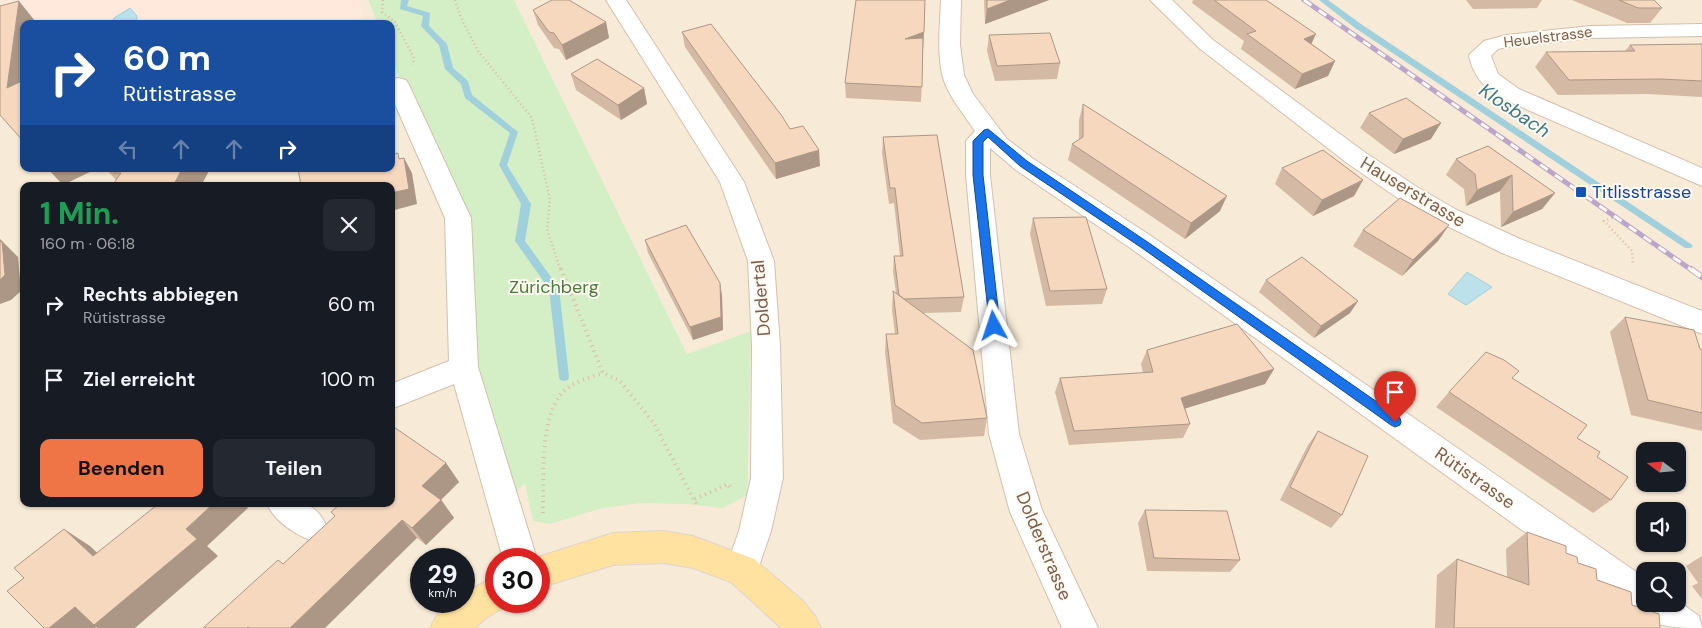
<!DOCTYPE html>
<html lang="de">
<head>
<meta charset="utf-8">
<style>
  body { margin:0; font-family:"DM Sans",sans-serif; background:#242831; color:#f1f3f6; height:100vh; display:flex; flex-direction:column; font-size:19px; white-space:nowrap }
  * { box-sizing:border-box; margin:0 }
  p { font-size:16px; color:#9ea1a6 }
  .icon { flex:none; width:28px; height:28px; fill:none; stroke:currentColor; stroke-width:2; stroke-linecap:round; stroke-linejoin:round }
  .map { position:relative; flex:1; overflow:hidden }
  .side { position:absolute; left:20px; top:182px; width:375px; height:325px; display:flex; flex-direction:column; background:#171b24; border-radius:10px; box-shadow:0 1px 4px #0004 }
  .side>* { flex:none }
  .top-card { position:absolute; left:20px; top:20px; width:375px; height:152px; border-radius:10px; box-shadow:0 1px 4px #0004; background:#1a4fa0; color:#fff; overflow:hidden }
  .needle { width:32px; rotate:286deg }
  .fabs { position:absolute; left:1636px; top:442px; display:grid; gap:10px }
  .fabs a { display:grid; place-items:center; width:50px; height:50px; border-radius:10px; background:#171b24; box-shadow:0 1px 4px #0004; font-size:25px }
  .speed { position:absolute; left:410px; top:548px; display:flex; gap:10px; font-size:25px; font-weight:700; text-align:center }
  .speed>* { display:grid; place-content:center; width:65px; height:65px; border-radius:50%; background:#171b24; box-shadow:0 1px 4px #0004; line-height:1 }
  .speed small { font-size:12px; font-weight:400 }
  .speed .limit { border:8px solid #d22; background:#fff; color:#111 }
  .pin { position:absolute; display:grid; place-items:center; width:42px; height:42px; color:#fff; margin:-51px -21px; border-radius:50% 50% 50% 0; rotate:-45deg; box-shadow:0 0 5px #0007 }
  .pin .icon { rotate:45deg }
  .me { position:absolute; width:55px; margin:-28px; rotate:355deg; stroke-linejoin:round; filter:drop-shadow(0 0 4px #0008) }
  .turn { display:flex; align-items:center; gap:18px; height:105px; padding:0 20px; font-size:22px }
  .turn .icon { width:65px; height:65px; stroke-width:2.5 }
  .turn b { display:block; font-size:35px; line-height:42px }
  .lanes { display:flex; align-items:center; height:48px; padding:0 20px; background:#0003; justify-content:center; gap:25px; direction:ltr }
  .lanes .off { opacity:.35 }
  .round { display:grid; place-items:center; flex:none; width:52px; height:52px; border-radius:10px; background:#242831 }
  .headline { display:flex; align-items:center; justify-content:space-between; height:85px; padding:0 20px }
  h1 { font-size:30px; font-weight:700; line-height:38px; color:#1e9e55 }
  .button { display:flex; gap:10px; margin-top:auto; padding:10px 20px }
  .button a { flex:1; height:58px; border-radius:10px; background:#f07546; color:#111; font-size:20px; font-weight:700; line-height:58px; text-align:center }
  .button a+a { background:#242831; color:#f1f3f6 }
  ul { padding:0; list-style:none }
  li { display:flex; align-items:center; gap:15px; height:75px; padding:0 20px }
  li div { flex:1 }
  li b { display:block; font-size:19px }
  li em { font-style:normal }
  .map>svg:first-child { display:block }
  .residential { fill:#f7ead7; fill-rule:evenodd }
  .commercial { fill:#ffe9dd }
  .green { fill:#d4eec6 }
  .water { fill:#bbe1ea; stroke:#a1d0dd }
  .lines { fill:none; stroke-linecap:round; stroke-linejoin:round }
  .stream { fill:#a1d0dd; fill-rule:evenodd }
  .minor-casing { stroke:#d2c0ad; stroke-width:2 }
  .major-casing { stroke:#ddd5d0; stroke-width:2 }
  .path-far1 { stroke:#dcbba1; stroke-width:2.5; stroke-dasharray:1 3; stroke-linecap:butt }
  .path { stroke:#dcbba1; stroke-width:4; stroke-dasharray:1 4.5; stroke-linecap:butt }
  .minor { fill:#fff; fill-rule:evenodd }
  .major { fill:#ffe1a0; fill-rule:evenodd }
  .rail-far1-casing { stroke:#bba5cb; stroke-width:5 }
  .rail-casing { stroke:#bba5cb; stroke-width:6 }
  .rail-far1 { stroke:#fffaf2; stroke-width:3; stroke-dasharray:9; stroke-linecap:butt }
  .rail { stroke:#fffaf2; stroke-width:4.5; stroke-dasharray:12; stroke-linecap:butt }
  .wall { fill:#d4baa4 }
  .shaded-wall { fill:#ac9786 }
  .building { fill:#f6d8bf; stroke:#ac9786 }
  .route { fill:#1a73e8; stroke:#114b97 }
  .transit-dot { fill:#1a4fb4; stroke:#fffaf2; stroke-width:2 }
  .labels { text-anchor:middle; stroke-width:4; stroke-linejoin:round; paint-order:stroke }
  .far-street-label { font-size:15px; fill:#7c5e4a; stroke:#fffaf2 }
  .street-label { font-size:18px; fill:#7c5e4a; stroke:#fffaf2 }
  .transit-label { font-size:18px; fill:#164399; stroke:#fffaf2; text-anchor:start }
  .park-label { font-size:18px; fill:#4c7c3d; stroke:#fffaf2 }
  .water-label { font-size:19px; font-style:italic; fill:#3e7989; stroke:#fffaf2 }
</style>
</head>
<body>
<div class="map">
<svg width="1702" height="628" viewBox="0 0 1702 628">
  <rect width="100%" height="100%" fill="#fef7ea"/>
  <path class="residential" d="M0 0H368L378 24H24V169H391V57L458 218 525 482 648 368 751 332 687 354 514 0H1702V628H0ZM24 186H391V504H24ZM1645 451H1678V484H1645ZM1645 511H1678V544H1645ZM421 559H464V601H421ZM496 559H539V601H496ZM1645 571H1678V604H1645Z"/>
  <path class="commercial" d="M0 0H358L365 19 349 24H24L0 86Z"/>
  <path class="green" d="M368 0H514L687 354 751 331 747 495 723 508 687 504 641 503 602 508 550 524 533 521 525 483 513 495 474 355 458 218 391 57V24H378Z"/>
  <path class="water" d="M130 8 137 16 136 24H111L114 18Z
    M1467 272 1492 287 1466 305 1448 294Z"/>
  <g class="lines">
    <path class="stream" d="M401 0H409L407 6 430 13 429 26 447 44 453 68 468 81 472 95 518 132 507 165 531 204 525 241 559 288 569 377 568 380 564 381 560 380 559 377 549 289 515 241 521 204 499 165 510 133 465 98 461 84 445 69 439 45 421 26 423 16 400 9Z
      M1319 0H1328L1361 24 1691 244 1693 246 1691 248H1685L1355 28Z"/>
    <defs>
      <path id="minor" d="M606 0H626L744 182 774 261 780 346 783 478 771 531 754 581 742 586 730 581 725 570 739 531 751 478 752 346 748 261 720 182Z
        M941 0H961L960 45 964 75 973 94 1007 139 1032 158 1154 238 1645 578V604H1678V601L1699 616 1702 628C1682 628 1650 628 1639 612L1633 610 1136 252 1016 170 990 148V175L1019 434 1042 510 1098 628H1062L1010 512 989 434 966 175V141L975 131C963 113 947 95 942 74 937 50 940 24 941 0Z
        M1150 0H1172L1213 40 1363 151 1417 187 1457 210 1520 239 1702 311V334L1502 253 1439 222 1399 199 1347 163 1199 48Z
        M1702 24V36L1591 38 1507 47 1498 49 1491 56 1498 74 1519 89 1702 168V186L1503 99C1485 88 1473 77 1469 55L1484 41 1506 35 1591 26Z
        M398 78 406 80 409 85 471 218 478 367 537 559H503L454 384 391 409V384L449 361 445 218 391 95V80Z
        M267 504C293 502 314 498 326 525L322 536 310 540C293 533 275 521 267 504Z"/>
      <path id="major" d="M664 531 693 536 754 559 802 600 815 616 821 628H781L731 582 693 568 664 563 613 565 539 588V559H532L613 533Z
        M496 576V601H510L508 605 486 618 475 628H430C437 613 447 601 464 601V593Z"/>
    </defs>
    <use href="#minor" class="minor-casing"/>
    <use href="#major" class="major-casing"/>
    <path class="path-far1" d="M383 0 382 12 395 22 414 58 413 65
      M455 0 461 18 478 51 532 118 550 200 547 229 561 271
      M1612 218 1604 221 1632 251 1633 264"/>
    <path class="path" d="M561 269 603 373 620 381 653 422 698 507
      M695 499 728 484 730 487
      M543 513C544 480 539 419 562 393 572 382 589 378 603 373"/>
    <use href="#minor" class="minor"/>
    <use href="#major" class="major"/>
    <defs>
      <path id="rail-far1" d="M1304 0 1693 271"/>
      <path id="rail" d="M1691 269 1702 277"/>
    </defs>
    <use href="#rail-far1" class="rail-far1-casing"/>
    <use href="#rail" class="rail-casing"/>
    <use href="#rail-far1" class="rail-far1"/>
    <use href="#rail" class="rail"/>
  </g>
  <path class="wall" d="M925 0 921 102 846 98 845 83Z
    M984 0H1049L985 24Z
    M1193 0H1266L1312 44 1335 61 1328 76 1295 89 1241 49 1244 41 1192 3Z
    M1466 0H1542L1537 8 1473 9Z
    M1572 0H1654L1662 8 1650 23H1627Z
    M533 10 606 22 609 38 566 60 559 49 554 48 538 25Z
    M682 32 790 129 820 166 776 179 685 47Z
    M989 35 1060 63 1057 79 995 81 987 51Z
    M1702 44V97L1647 94 1558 95 1535 67 1546 52 1625 51 1630 45Z
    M571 74 644 88 647 104 621 120 576 90Z
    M1083 104 1220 211 1185 239 1068 160 1072 144 1079 140V120Z
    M1369 113 1431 139 1394 154 1360 128Z
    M883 137 964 297 961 312 924 313 987 418 984 436 920 440 893 423 885 352 886 334H895L892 310 893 291 896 293 893 271 894 256H900L894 203 889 204 882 153Z
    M1488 146 1555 193 1542 209 1501 227 1500 191 1466 206 1464 189 1446 175 1456 159Z
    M1282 168 1363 180 1354 196 1313 216 1275 184Z
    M106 169H210L116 180Z
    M1033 218 1107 289 1102 304 1046 306 1030 234Z
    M1449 225 1438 241 1402 276 1353 246 1363 230Z
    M645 240 720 283 722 296 723 330 693 340 648 253Z
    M1266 280 1358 301 1350 313 1314 338 1259 292Z
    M1625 317 1702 350V431L1631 415 1610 332Z
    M1147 350 1274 369 1265 384 1185 408 1190 424 1183 438 1069 445 1055 392 1060 378 1143 373 1141 364Z
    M1512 378 1597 457 1611 500 1593 513 1436 407 1449 392Z
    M1318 431 1342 515 1331 528 1280 500 1308 445Z
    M446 463 459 482 441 499 454 518 426 545 417 538 283 564Z
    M1145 510 1240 560 1230 572 1147 571 1138 523Z
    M1527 532 1566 553 1597 580 1632 605 1660 628H1435L1437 575 1457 559 1507 577 1506 549Z
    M1702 556V599L1692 586 1698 583 1686 566Z"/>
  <path class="shaded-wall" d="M1010 0H1049L985 24 987 9Z
    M19 1 35 21V24H24V108L7 88Z
    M606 22 609 38 566 60 562 45Z
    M924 32 923 47 905 39Z
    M1316 34 1309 49 1304 39Z
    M1335 61 1328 76 1295 89 1302 74Z
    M644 88 647 104 621 120 618 105Z
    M1441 123 1431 139 1394 154 1403 139Z
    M819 150 820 166 776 179 775 163Z
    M404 158 412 173 417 204 391 211V193Z
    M48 169H96L63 185Z
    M182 169H210L201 186H173Z
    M1512 175 1500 191 1466 206 1477 190Z
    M1363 180 1354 196 1313 216 1322 200Z
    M1555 193 1542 209 1501 227 1513 212Z
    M1227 196 1220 211 1185 239 1191 223Z
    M1449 225 1438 241 1402 276 1413 260Z
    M0 239 18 257 21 291 11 300 0 304Z
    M720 283 722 296 723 330 693 340 690 327Z
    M1358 301 1350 313 1314 338 1321 326Z
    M1274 369 1265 384 1174 412 1181 398Z
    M446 463 459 482 436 505 422 486Z
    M441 500 454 518 426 545 412 528Z
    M213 504H244L248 508 207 546 218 556 135 628H98L96 627 95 628H49L75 607 186 529Z
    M402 520 417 538 325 628H290Z
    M64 529 90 546 118 573 93 556Z"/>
  <path class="building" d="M552 0H569L606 22 562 45 554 33 549 32 533 10Z
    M856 0H925L924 32 905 39 923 38 922 87 845 83Z
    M987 0H1010L987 9Z
    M1214 0H1266L1316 34 1304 39 1335 61 1302 74 1247 34 1256 31Z
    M1619 0H1654L1662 8H1638Z
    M19 1 7 88 24 80V142L0 115V6Z
    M711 24 782 116 790 129 803 126 819 150 775 163 682 32Z
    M1050 33 1060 63 997 66 989 35Z
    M1702 44V81L1660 79 1569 80 1546 52 1635 51 1630 45Z
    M597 59 644 88 618 105 571 74Z
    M1406 98 1441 123 1403 139 1369 113Z
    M1083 104 1227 196 1191 223 1072 144 1083 137Z
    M937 135 964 297 904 299 899 295 894 256H903L895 188H890L883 137Z
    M1488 146 1555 193 1513 212 1512 175 1477 190 1475 174 1456 159Z
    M1323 150 1363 180 1322 200 1282 168Z
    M398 153 399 159 404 158 409 189 391 193V186H295L301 185 298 169H391V155Z
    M117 169H182L173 186H112L121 173H114Z
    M1400 198 1449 225 1413 260 1363 230Z
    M1086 217 1107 289 1050 291 1033 218Z
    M686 225 720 283 721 317 690 327 645 240Z
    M2 241 5 275 0 280V242Z
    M1302 257 1358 301 1321 326 1266 280Z
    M893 291 973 350 987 418 922 423 895 405 886 334H898Z
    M1625 317 1694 330 1700 349 1702 350V413L1648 400Z
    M1237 324 1274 369 1181 398 1190 424 1074 431 1060 378 1153 372 1147 350Z
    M1486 352 1504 360 1519 371 1512 378 1587 425 1577 438 1600 452 1597 457 1628 477 1611 500 1449 392Z
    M391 425 446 463 422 486 441 500 412 528 402 520 290 628H250L248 627 247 628H203L278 560 283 564 335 516 331 512 340 504H391Z
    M1318 431 1368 456 1342 515 1290 487Z
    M156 504H213L186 529 197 539 94 625 75 607 49 628H44L7 591 24 578 14 568 64 529 93 556 157 505Z
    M1145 510 1227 511 1240 560 1154 558Z
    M1527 532 1566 546V553L1577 557 1578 563 1596 569 1597 580 1631 592 1632 605 1659 614 1660 628H1454L1457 559 1529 585Z"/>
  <path class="route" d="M988 129 1027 161 1149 243 1400 418 1401 422 1400 425 1395 427 1391 425 1142 248 1020 166 988 137 983 142V175L1000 326 994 331 990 329 973 175V141L984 130Z"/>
  <rect class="transit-dot" x="1575" y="186" width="12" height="12" rx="2.5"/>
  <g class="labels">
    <g class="far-street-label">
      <text transform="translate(1548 37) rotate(-7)" y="5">Heuelstrasse</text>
    </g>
    <g class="street-label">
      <text transform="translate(1413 192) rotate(31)" y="6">Hauserstrasse</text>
      <text transform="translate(761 298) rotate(-95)" y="6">Doldertal</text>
      <text transform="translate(1475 478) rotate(35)" y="6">Rütistrasse</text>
      <text transform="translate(1044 546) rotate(67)" y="6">Dolderstrasse</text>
    </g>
    <g class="transit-label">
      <text x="1592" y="198">Titlisstrasse</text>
    </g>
    <g class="park-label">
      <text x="554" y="293">Zürichberg</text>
    </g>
    <g class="water-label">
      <text transform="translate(1515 110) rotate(34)" y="7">Klosbach</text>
    </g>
  </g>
</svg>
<div class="fabs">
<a><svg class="needle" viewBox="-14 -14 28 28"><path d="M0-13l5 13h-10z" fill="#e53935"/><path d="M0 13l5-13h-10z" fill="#9ea1a6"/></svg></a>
<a><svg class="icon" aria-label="sound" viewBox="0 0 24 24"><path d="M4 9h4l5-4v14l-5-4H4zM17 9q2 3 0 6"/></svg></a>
<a><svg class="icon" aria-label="search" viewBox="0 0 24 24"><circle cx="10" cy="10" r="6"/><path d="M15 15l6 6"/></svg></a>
</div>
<div class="speed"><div>29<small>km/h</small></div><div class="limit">30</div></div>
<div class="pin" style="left:1395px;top:422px;background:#d93025"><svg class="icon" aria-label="arrive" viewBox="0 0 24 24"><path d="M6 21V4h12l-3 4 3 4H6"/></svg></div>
<svg class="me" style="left:994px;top:326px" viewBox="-20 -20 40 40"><path d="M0-17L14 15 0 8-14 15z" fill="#1a73e8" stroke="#fff" stroke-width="4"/></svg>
<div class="top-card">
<div class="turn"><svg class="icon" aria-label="right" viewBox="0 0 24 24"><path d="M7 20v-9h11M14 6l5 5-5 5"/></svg><div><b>60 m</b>Rütistrasse</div></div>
<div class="lanes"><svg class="icon off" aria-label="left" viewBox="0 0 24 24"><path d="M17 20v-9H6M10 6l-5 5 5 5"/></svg><svg class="icon off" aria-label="ahead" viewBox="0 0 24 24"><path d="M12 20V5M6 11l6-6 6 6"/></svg><svg class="icon off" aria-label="ahead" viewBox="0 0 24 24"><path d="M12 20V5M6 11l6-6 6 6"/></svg><svg class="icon" aria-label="right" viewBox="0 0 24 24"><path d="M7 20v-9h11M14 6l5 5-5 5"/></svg></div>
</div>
<section class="side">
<div class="headline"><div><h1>1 Min.</h1><p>160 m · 06:18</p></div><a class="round"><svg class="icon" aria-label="close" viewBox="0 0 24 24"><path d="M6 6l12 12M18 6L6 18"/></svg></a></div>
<ul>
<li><svg class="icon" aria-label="right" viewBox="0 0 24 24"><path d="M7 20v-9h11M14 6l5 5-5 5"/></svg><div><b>Rechts abbiegen</b><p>Rütistrasse</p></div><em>60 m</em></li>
<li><svg class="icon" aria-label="arrive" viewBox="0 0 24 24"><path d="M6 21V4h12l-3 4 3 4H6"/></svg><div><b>Ziel erreicht</b></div><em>100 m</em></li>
</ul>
<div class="button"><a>Beenden</a><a>Teilen</a></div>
</section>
</div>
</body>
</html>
